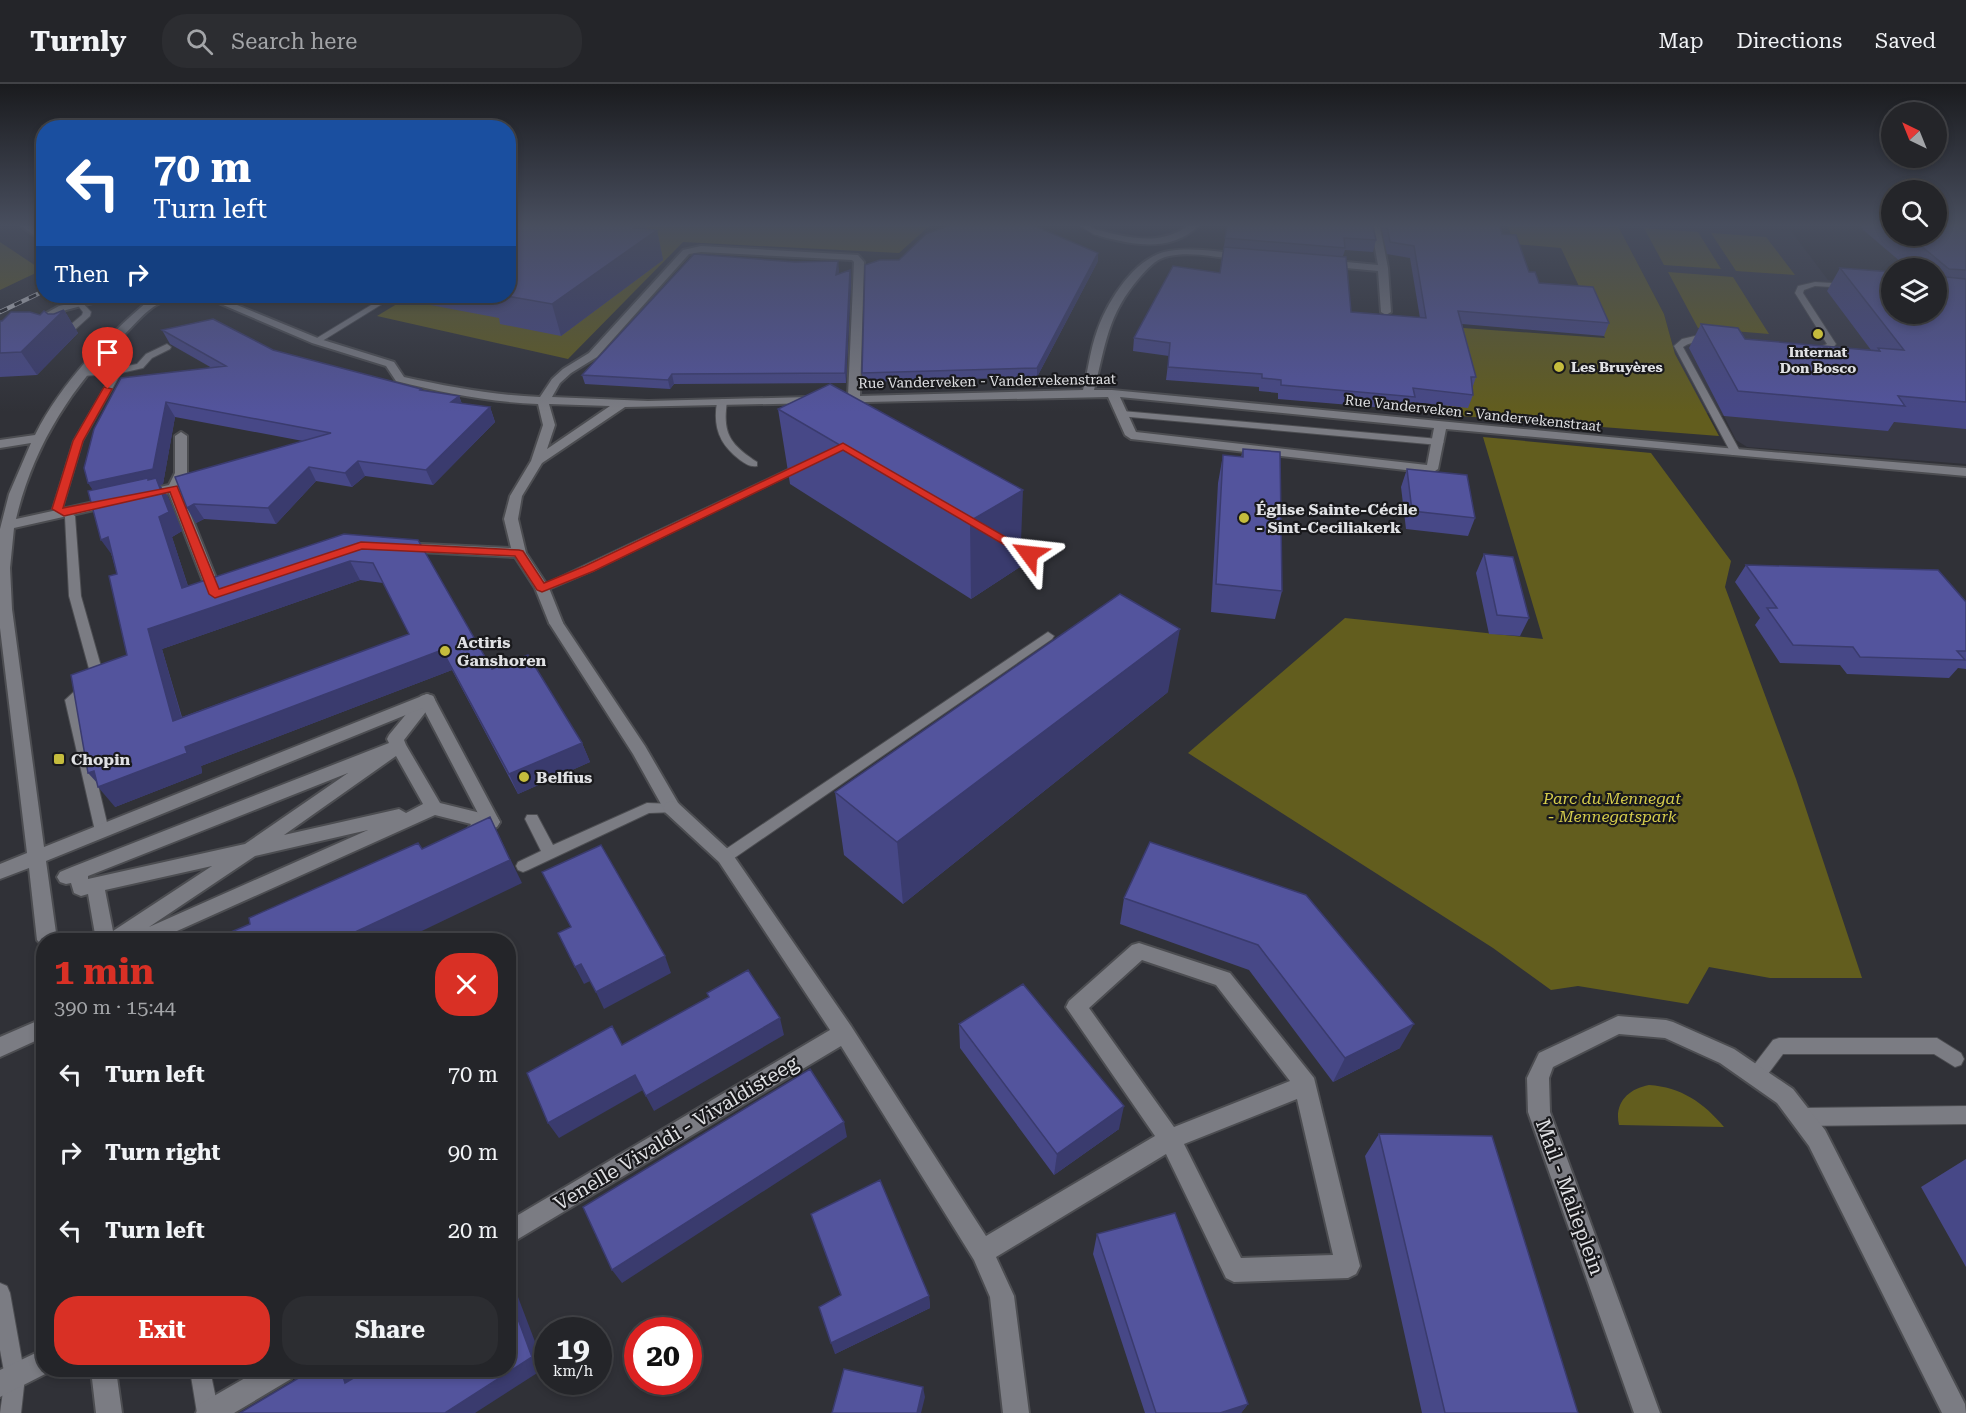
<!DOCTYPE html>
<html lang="en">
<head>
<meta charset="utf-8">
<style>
  body { margin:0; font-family:"Roboto Serif",serif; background:#2c2d31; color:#f1f3f6; height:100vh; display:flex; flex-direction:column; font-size:22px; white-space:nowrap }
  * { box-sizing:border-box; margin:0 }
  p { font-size:20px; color:#a3a5a8 }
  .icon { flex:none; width:33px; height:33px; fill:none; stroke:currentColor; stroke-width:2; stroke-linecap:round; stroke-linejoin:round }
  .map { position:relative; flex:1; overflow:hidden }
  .panel { position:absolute; left:36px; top:849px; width:480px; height:444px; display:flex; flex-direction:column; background:#242529; border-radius:24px; box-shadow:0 3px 9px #0003,0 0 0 2px #414246 }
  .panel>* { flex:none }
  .banner { position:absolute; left:36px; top:36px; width:480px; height:183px; border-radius:24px; box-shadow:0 3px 9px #0003,0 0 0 2px #414246; background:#1a4fa0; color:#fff; overflow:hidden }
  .needle { width:39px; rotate:317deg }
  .tools { position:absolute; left:1881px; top:18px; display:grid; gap:12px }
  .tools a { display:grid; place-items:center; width:66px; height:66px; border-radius:50%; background:#242529; box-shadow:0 3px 9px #0003,0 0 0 2px #414246; font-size:30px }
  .speed { position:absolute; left:534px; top:1233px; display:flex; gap:12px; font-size:30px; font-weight:700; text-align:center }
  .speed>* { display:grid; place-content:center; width:78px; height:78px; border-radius:50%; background:#242529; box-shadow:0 3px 9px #0003,0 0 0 2px #414246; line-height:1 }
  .speed small { font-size:15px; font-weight:400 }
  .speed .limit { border:9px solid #d22; background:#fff; color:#111 }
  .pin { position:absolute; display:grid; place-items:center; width:51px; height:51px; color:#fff; margin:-62px -26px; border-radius:50% 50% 50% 0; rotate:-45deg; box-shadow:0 0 6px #0007 }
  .pin .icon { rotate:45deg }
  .me { position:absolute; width:66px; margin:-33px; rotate:300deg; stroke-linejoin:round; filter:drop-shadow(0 0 4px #0008) }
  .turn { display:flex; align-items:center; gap:21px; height:126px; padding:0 18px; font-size:27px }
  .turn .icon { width:78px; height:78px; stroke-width:2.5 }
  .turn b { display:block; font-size:42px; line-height:51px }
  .then { display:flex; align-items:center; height:57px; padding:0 18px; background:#0003; gap:12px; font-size:22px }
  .round { display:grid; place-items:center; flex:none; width:63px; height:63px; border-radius:24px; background:#2c2d31 }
  .headline { display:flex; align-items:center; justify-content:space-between; height:102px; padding:0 18px }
  h1 { font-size:36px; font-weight:700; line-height:45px; color:#d93025 }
  .cta { display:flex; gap:12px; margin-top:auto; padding:12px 18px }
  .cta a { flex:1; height:69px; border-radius:24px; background:#d93025; color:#fff; font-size:24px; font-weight:700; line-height:69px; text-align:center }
  .cta a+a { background:#2c2d31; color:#f1f3f6 }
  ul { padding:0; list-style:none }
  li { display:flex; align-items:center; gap:18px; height:78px; padding:0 18px }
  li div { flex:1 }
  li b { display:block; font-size:22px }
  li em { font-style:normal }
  header { display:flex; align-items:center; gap:36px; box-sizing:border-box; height:84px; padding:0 30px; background:#242529; border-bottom:2px solid #414246 }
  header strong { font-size:28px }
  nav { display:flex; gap:33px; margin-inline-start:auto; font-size:21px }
  .search { width:420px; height:54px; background:#2c2d31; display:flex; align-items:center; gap:15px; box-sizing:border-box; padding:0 21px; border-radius:24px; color:#a3a5a8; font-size:22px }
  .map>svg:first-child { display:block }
  .built { fill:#383945 }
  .green { fill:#625d1e }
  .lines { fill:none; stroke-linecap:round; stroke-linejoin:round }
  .service-casing { stroke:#4c4d51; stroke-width:2 }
  .pedestrian-casing { stroke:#4c4d51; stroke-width:4 }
  .minor-casing { stroke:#4c4d51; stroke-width:4 }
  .service { fill:#7b7c83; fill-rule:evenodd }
  .pedestrian { fill:#7b7c83; fill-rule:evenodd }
  .minor { fill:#7b7c83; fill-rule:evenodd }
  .rail-casing { stroke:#cecfd2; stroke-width:4.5 }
  .rail { stroke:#19191c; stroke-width:3; stroke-dasharray:8; stroke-linecap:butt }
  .wall { fill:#474887; fill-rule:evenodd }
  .shaded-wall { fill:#3a3b6e }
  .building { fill:#53549d; stroke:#3a3b6e; stroke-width:1.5; fill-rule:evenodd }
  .route { fill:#d93025; stroke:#8d1f18; stroke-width:1.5 }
  .poi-dot { fill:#c5bc3d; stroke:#19191c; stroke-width:2 }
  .labels { text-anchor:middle; stroke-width:4.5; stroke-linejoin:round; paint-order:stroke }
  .far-poi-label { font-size:14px; font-weight:bold; fill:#e0e1e4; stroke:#19191c }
  .far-street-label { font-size:14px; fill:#e0e1e4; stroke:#19191c }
  .poi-label { font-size:16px; font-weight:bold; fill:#e0e1e4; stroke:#19191c; text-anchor:start }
  .park-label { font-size:16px; font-style:italic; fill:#d5cc4c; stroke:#19191c }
  .near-street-label { font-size:20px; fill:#e0e1e4; stroke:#19191c }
</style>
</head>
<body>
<header>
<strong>Turnly</strong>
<div class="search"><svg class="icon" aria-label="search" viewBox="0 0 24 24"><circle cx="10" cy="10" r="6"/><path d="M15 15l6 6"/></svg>Search here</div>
<nav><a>Map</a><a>Directions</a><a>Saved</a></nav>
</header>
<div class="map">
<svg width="1966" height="1329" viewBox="0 0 1966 1329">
  <rect width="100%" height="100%" fill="#303137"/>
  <path class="built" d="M1618 142H1701L1791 147 1828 196 1891 200 1892 230H1936L1966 205V380L1747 363 1736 356 1724 332 1706 329 1675 270 1664 230Z"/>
  <path class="green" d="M526 142H929L899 169 683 158 568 275 377 232 410 212H508Z
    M1508 142H1618L1664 230 1675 270 1719 352 1448 331 1438 296 1449 243 1605 254 1588 216 1585 215 1561 164 1504 159 1511 151Z
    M1644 144 1698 148 1721 185 1664 181Z
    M1711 149 1766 153 1795 191 1736 187Z
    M0 158 42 186 0 206Z
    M1668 188 1733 193 1769 250 1698 244Z
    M1483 353 1651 369 1731 477 1725 503 1796 695 1862 894H1770L1709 883 1688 920 1578 902 1551 906 1493 864 1188 669 1345 534 1543 555Z
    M1649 1001C1681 1003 1704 1019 1724 1043L1619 1041C1614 1019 1628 1005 1649 1001Z"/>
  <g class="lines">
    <defs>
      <path id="service" d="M1080 142H1090L1102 149 1095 151Z
        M1815 198 1848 200 1852 202 1848 204 1815 202 1804 206 1803 209 1836 260C1831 267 1820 272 1811 271V267L1827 260 1795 209 1798 202Z
        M386 212H395L319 259 312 257Z
        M80 216 91 228 90 232 69 251H63V247L82 231 83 228 76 219Z
        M1699 251H1713L1717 254C1707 260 1694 255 1683 263L1741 369 1740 371H1732L1731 369 1674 262 1682 255Z
        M167 260 171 263 170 265 152 274 143 284 121 289 83 357 63 424 75 432 81 512 104 593 78 617 109 747 107 751H97L95 747 65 616 91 592 69 512 65 433 52 425 73 357 112 290 82 292 79 291V287L118 284 137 280 146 270Z
        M722 315 727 318C722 350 731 361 757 378V382C750 383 746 380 740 376 719 360 713 343 717 318Z
        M1122 327 1439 355 1444 358 1439 361 1119 332V328Z
        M803 378 807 379V383L593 487 546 507H538L536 504Z
        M1005 453 1033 468 1035 470 1033 472H1025L1001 458V454Z
        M1048 548 1054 552 1052 555 730 777 725 779 720 777 718 773 720 769Z
        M647 719 677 720 679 724 677 728 649 729 528 786 523 788 518 786 516 782 518 778 541 767 525 735 527 731H537L553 761Z
        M1779 954H1937L1961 969 1964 975 1961 981 1955 983 1934 970H1783L1762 998 1756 1000 1750 998 1747 992 1750 986 1773 956Z
        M1966 1022V1040L1801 1042 1795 1039 1792 1033 1795 1027 1801 1024Z
        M0 1199 7 1202 10 1209 25 1293 21 1329H0L5 1293 0 1266Z
        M190 1286H210L219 1329H197Z"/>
      <path id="pedestrian" d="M556 534 561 536 645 662 681 724 678 729 672 731 666 729 633 670 549 539Z
        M427 610 433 612 435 616 404 656 406 661 440 719 497 733 500 738 497 743 491 745 435 731 157 856H96L88 810 81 812 74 809 71 799 66 800 60 798 57 793 60 788 72 783 389 659 387 655 389 651 421 612ZM396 672 423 720 406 729 399 725 284 751ZM348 689 245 760 88 795V792ZM368 746 149 843 255 772ZM212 782 113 847 105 806Z"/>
      <path id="minor" d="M21 142H31L44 150V158Z
        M1188 142H1198C1176 164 1145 163 1116 156 1108 154 1100 153 1093 149L1098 146C1130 154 1159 162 1188 142Z
        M1371 142 1380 143 1388 184 1391 228 1386 231 1381 228 1378 187 1325 182 1320 179 1325 176 1378 181Z
        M701 162 858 171 864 178 860 312 1083 306C1088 287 1090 266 1097 247 1107 218 1135 172 1169 167 1193 163 1219 168 1243 170L1248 173 1243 176C1219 174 1189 166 1165 173 1155 176 1147 185 1140 193 1107 231 1106 260 1094 306H1112L1736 365 1966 384V392L1446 345 1438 385 1432 389 1131 355 1125 351 1108 313 625 323 542 379 522 412 518 435 526 469 549 504 563 539 556 544 549 539 535 504 515 473 400 467 393 463 400 459 511 464 504 435 510 412 531 377 543 341 538 320C489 318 443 309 396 297L386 282 312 259 202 212H215L320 255 394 278 404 293C450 303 493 311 540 313L552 295 563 285 589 269 683 166ZM701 168 852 176 854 178 848 312 648 317 552 313 560 299 571 289 597 273 689 170ZM1120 313 1434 344 1427 381 1136 348ZM549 320 610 322 547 365 555 341Z
        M103 212H119L66 226 0 262V255L59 222Z
        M134 212H193C184 219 168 214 158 220 145 227 134 241 124 251 71 303 33 363 16 435L112 414 119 418 112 422 14 444 10 484 12 525 44 763 427 610 433 612 435 616 500 738C495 747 480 753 471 750L468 745 471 740 481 735 423 624 46 777 57 856H44V863L37 856 29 784 0 795V780L27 769 0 544V445L9 410 31 359 0 364V356L35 351C61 299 104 255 148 217Z
        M181 348 187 352V389L180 404 220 504 227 508 225 511 215 515 208 510 169 409 143 415 137 411 138 408 169 401 175 389V352Z
        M672 717 678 719 731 768 851 942 986 1152 1155 1052 1066 923 1069 917 1132 861 1139 859 1230 889 1314 994 1360 1182 1356 1190 1348 1194 1234 1198 1226 1194 1166 1070 996 1173 1014 1212 1029 1329H1003L990 1213 974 1176 841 962 508 1161V1137L830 946 719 778 666 729 663 724 666 719ZM1142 876 1216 901 1290 997 1174 1043 1089 924ZM1297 1015 1333 1171 1241 1174 1184 1060Z
        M1618 932 1666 936 1673 938 1734 965 1793 1005 1825 1046 1965 1320 1966 1329H1942L1809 1062 1777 1019 1720 979 1665 954 1619 950 1553 983 1549 994 1550 1028 1660 1329H1634L1528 1028 1527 994 1539 969Z
        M44 934V953L0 973V953Z
        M44 1265V1286H53L0 1313V1286Z
        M91 1286H116L122 1329H96Z
        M259 1286H295L291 1295 234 1329H196L200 1320Z"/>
    </defs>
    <use href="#service" class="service-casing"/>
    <use href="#pedestrian" class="pedestrian-casing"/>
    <use href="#minor" class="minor-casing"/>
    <use href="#service" class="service"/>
    <use href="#pedestrian" class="pedestrian"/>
    <use href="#minor" class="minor"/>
    <defs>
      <path id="rail" d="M0 228 44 207"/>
    </defs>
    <use href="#rail" class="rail-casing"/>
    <use href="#rail" class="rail"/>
  </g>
  <path class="wall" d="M508 142H646L647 145 657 146 663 176 561 252 500 240 499 234 425 220 422 212H508Z
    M1227 142 1376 156 1373 168 1345 166 1343 172 1351 228 1420 234 1410 174 1387 170 1381 142H1500L1502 150 1529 188 1539 199 1609 239 1604 252 1462 240 1476 293 1472 305 1473 311 1468 324 1413 318 1410 326 1278 315V309L1259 307V303L1166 296 1169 272 1133 267 1134 254 1220 189Z
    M1863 142H1892V152H1936V142H1966V345L1894 338 1888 347 1724 332 1689 264 1701 240 1745 255 1871 266 1827 207 1840 184 1936 230V184H1908L1861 144Z
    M1098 177 1037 293 863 298 862 289Z
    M839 186 838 190 850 186 851 195 846 299 674 300 670 305 585 300 582 291Z
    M64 226 78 249 37 291 0 293V237L40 231 54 230Z
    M162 246 273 266 421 305 422 306 459 312 462 320 490 323 495 338 433 401 365 392 352 403 316 397 276 440 204 435 196 439 187 424 303 357 175 333 163 400 160 401 168 413 182 447 172 453 188 502 344 450 492 585 582 659 590 678 518 710 452 586 201 682 202 689 115 723 127 571 117 490 93 406 121 294 212 284 170 260ZM360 496 383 499 409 550 182 633 162 565Z
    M830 300 1020 483 971 515 790 400 778 325Z
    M1243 365 1282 507 1275 535 1211 528 1218 399 1223 371 1241 373Z
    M1407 385 1475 434 1468 452 1406 445 1401 403Z
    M1484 470 1529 534 1520 552 1489 550 1476 489Z
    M1746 481 1966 518V585L1958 584 1949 594 1847 590 1840 581 1780 579 1755 541 1760 534 1735 498Z
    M1168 608 903 820 844 771 835 708Z
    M1150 758 1400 964 1333 998 1249 886 1120 840 1124 814Z
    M959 940 1119 1045 1054 1091 960 964Z
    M1379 1050 1578 1329H1422L1365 1072Z
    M1966 1075V1183L1921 1103Z
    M811 1130 929 1212 930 1224 835 1270 841 1212Z
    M1097 1150 1248 1320 1241 1329H1145L1093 1170Z"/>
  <path class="shaded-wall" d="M637 142H646L648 153 657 146 663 176 561 252 552 220Z
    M1098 169V177L1037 293V284Z
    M838 177 839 186 836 199V191Z
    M850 186 851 195 846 299 845 289Z
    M64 226 78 249 37 291 21 268Z
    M672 290 674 300 670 305 668 296Z
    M459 312 464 326 451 318Z
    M166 318 175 333 163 400 160 401 168 413 182 447 172 453 195 524 98 414 88 399Z
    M490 323 495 338 433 401 426 386Z
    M358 377 365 392 352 403 345 389Z
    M309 383 316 397 276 440 268 424Z
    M1023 406 1020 483 971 515 970 437Z
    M194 420 204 435 196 439 187 424Z
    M108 453 115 475 101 456Z
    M350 477 360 496 162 565 188 656 173 637 148 545Z
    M1180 545 1168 608 903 820 897 758Z
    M442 566 452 586 201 682 202 689 115 723 98 703 100 702 88 689 185 663Z
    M582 659 590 678 518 710 509 690Z
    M490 733 522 799 403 856H338Z
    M665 872 671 889 604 925 596 908Z
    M581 880 590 897 584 900 575 883Z
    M780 934 784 951 654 1027 646 1012Z
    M1414 940 1400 964 1333 998 1345 974Z
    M635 991 643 1006 559 1054 548 1039Z
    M1124 1022 1119 1045 1054 1091 1057 1070Z
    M844 1038 847 1053 622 1199 612 1186Z
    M508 1203 518 1213 545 1284 475 1329H445L508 1208Z
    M929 1212 930 1224 835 1270 831 1259Z
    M341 1286H356L362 1310 345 1299Z
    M923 1303 925 1313 921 1329H917Z
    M1248 1320 1241 1329H1220Z"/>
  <path class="building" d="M508 142H637L634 144 657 146 552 220 506 212H508Z
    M947 142H1035L1098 169 1037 284 862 289 865 181 880 176H899L926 150Z
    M1227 142H1373L1376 156 1344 154 1345 164 1225 154Z
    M1387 142H1500L1502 150 1516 151 1529 188H1535L1539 199 1593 203 1609 239 1458 227 1476 293H1471L1473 311 1413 304 1415 313 1281 301V296L1262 294V290L1168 283 1170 259 1134 254 1173 182 1220 189 1224 163 1346 173 1351 228 1426 234 1414 162 1390 158Z
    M1936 142H1958L1966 148V186L1949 185 1909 152H1936Z
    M694 170 795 178 838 177 836 191 850 186 845 289 672 290 668 296 582 291Z
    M1840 184 1892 188V230H1936V192L1966 195V318L1898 312 1905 322 1738 307 1701 240 1738 244 1745 255 1880 267 1878 264 1904 266Z
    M64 226 21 268 0 269V237H2L11 228H30L40 231 44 227 48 230H54Z
    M213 235 273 266 421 305 420 306 459 312 451 318 490 323 426 386 358 377 345 389 309 383 268 424 194 420 187 424 175 393 331 349 166 318 153 385 88 399 84 384 94 345 121 294 226 282 162 246Z
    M830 300 1023 406 970 437 778 325Z
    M1243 365 1280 368 1282 507 1216 500 1223 371 1243 373Z
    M1407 385 1467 391 1475 434 1412 427Z
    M148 394V396L156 394 169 428 159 433 182 504 344 450 418 456 492 585 528 571 582 659 509 690 442 566 185 663 187 669 98 703 94 687 88 689 71 591 127 571 109 492 117 490 108 453 101 456 88 407ZM350 477 373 479 409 550 173 637 148 545Z
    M1484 470 1513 473 1529 534 1497 531Z
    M1746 481 1938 486 1966 518V567H1957L1965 576 1860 573 1853 563 1793 561 1767 524H1777Z
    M1120 510 1180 545 897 758 835 708Z
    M490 733 510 776 338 856H212L250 840 249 834 418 759 422 765Z
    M1150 758 1306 811 1414 940 1345 974 1258 861 1124 814Z
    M601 761 665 872 596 908 581 880 575 883 558 849 571 843 542 788Z
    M748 886 780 934 646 1012 635 991 548 1039 527 989 612 942 622 961 709 913 707 909Z
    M1023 900 1124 1022 1057 1070 959 940Z
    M810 985 844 1038 612 1186 583 1123Z
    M1379 1050 1492 1052 1578 1329H1445Z
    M880 1096 929 1212 831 1259 819 1223 841 1211 811 1130Z
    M1175 1129 1248 1320 1220 1329H1156L1097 1150Z
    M508 1208 532 1273 445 1329H240L312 1286H341L345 1299 367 1286H508Z
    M844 1285 923 1303 917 1329H832Z"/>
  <linearGradient id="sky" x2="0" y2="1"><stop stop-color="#1a1b1e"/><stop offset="0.43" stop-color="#484e5e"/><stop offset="1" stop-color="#484e5e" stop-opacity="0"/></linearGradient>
  <rect width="1966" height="328" fill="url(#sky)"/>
  <path class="route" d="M104 303 112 305 83 357 63 424 177 402 219 505 361 458 519 466 523 467 544 499 585 482 843 359 1035 470 1033 473H1025L843 366 594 487 542 508 537 506 515 472 362 465 215 514 209 510 170 408 64 432 52 425 73 357Z"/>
  <g class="poi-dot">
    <circle cx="1818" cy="250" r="6"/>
    <circle cx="1559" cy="283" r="6"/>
    <circle cx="1244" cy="434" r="6"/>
    <circle cx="445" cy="567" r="6"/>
    <rect x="53" y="669" width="12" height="12" rx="3"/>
    <circle cx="524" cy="693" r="6"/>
  </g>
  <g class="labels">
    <g class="far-poi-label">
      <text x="1818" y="273">Internat<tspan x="1818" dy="16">Don Bosco</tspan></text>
      <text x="1571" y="288" text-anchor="start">Les Bruyères</text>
    </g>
    <g class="far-street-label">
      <text transform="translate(987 297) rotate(-1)" y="5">Rue Vanderveken - Vandervekenstraat</text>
      <text transform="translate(1473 329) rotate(6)" y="5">Rue Vanderveken - Vandervekenstraat</text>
    </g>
    <g class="poi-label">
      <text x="1256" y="431">Église Sainte-Cécile<tspan x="1256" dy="18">- Sint-Ceciliakerk</tspan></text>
      <text x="457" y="564">Actiris<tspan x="457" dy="18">Ganshoren</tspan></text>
      <text x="71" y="681">Chopin</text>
      <text x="536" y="699">Belfius</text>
    </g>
    <g class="park-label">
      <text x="1612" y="720">Parc du Mennegat<tspan x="1612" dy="18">- Mennegatspark</tspan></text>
    </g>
    <g class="near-street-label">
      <text transform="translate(676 1049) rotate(-31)" y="7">Venelle Vivaldi - Vivaldisteeg</text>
      <text transform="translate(1570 1113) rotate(70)" y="7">Mail - Malieplein</text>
    </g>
  </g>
</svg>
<div class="tools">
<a><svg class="needle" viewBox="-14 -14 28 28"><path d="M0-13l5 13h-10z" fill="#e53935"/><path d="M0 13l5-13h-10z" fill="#a3a5a8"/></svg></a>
<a><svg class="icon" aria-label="search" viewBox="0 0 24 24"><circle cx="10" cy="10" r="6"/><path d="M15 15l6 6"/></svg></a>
<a><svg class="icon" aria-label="layers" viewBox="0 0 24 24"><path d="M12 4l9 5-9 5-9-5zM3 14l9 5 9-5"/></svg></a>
</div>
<div class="speed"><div>19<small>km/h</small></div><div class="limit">20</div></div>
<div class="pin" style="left:108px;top:305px;background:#d93025"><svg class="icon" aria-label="arrive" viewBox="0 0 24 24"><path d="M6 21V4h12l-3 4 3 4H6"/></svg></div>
<svg class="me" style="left:1029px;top:470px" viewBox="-20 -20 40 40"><path d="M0-17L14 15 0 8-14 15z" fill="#d93025" stroke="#fff" stroke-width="4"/></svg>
<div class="banner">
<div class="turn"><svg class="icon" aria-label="left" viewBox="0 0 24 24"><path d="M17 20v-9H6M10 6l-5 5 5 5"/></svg><div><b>70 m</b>Turn left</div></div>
<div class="then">Then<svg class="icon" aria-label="right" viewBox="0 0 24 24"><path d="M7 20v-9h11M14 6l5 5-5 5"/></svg></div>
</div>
<section class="panel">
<div class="headline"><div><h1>1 min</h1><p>390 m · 15:44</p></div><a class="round" style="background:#d93025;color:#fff"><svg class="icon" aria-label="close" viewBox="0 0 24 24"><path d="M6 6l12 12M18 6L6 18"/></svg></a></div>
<ul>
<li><svg class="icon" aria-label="left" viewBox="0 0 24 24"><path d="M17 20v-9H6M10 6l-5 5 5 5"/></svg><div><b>Turn left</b></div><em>70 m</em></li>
<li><svg class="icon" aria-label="right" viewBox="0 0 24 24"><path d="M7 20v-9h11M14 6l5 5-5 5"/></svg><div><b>Turn right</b></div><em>90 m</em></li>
<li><svg class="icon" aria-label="left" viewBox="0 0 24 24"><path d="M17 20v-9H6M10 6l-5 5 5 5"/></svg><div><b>Turn left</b></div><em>20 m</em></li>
</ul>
<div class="cta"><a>Exit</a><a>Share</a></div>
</section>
</div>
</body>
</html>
